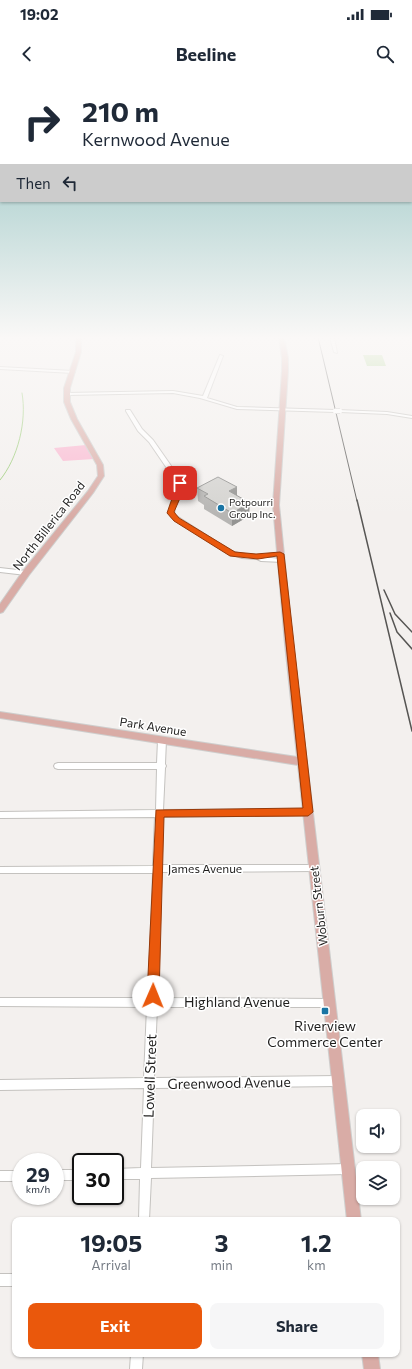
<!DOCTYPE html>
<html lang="en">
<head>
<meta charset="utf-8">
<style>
  body { margin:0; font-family:Commissioner,sans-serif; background:#f6f6f7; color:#1f2937; height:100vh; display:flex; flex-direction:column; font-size:15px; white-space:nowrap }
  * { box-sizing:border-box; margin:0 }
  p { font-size:13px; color:#747a83 }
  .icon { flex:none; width:22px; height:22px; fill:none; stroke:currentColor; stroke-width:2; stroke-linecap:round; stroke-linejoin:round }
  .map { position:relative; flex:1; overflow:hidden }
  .drawer { position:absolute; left:12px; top:1137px; width:388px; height:140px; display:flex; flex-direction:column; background:#fff; border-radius:8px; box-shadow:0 1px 3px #0004 }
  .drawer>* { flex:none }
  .banner { position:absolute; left:0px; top:0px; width:412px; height:122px; box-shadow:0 1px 3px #0004; background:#fff; color:#1f2937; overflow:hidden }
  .buttons { position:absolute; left:356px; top:1029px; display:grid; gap:8px }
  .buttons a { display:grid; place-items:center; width:44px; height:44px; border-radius:8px; background:#fff; box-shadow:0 1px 3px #0004; font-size:20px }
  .speed { position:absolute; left:12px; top:1073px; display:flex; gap:8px; font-size:20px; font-weight:700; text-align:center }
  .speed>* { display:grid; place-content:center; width:52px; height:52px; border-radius:50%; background:#fff; box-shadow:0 1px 3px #0004; line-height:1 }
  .speed small { font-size:10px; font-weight:400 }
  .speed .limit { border:2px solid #111; border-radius:6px; background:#fff; color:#111 }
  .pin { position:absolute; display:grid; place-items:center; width:34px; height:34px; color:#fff; margin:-17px; border-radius:8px; box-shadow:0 2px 6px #0006 }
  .me { position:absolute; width:44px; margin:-22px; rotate:1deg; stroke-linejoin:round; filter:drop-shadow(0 0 3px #0008) }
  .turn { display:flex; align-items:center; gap:14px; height:84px; padding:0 16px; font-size:18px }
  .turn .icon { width:52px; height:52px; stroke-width:2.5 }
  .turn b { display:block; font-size:28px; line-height:34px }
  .then { display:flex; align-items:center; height:38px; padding:0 16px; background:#0003; gap:8px; font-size:15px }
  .eta { display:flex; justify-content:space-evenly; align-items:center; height:68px; text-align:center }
  .eta b { font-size:24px; font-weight:700; line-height:28px }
  .button { display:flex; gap:8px; margin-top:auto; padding:8px 16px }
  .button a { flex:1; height:46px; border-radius:8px; background:#ea580c; color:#fff; font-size:16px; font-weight:700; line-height:46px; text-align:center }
  .button a+a { background:#f6f6f7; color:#1f2937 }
  .status { display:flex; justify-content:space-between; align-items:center; height:28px; padding:0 20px; background:#fff; direction:ltr }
  .status svg { height:11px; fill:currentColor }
  header { display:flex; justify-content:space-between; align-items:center; height:52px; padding:0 16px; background:#fff; font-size:18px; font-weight:700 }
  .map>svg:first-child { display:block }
  .green { fill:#fab7d0 }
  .water { fill:#9ccd79 }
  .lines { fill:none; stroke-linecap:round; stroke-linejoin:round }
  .stream { stroke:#9ccd79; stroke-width:1 }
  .minor-casing { stroke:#c4c2bf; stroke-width:2 }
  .major-casing { stroke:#cececd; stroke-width:2 }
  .minor { fill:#fff; fill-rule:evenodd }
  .major { fill:#d9aca6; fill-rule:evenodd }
  .rail-far1 { stroke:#565553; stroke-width:1 }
  .rail { stroke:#565553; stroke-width:1.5 }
  .minor-bridge-casing { stroke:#c4c2bf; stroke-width:6; stroke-linecap:butt }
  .minor-bridge { stroke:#fff; stroke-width:4.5 }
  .wall { fill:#b6b5b3 }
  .shaded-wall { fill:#949492 }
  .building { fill:#d4d3d0; stroke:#949492 }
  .route { fill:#ea580c; stroke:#983908 }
  .poi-dot { fill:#1a75a4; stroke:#fff; stroke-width:1.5 }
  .labels { text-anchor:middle; stroke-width:3; stroke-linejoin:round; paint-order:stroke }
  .far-poi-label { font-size:10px; fill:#1f1e1d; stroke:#fff; text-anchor:start }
  .street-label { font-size:12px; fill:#1f1e1d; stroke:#fff }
  .near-street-label { font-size:14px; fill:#1f1e1d; stroke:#fff }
  .near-poi-label { font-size:14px; fill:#1f1e1d; stroke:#fff }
</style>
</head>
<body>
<div class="status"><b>19:02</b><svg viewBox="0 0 49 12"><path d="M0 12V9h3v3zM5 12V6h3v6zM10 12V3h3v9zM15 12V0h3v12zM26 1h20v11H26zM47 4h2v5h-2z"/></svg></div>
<header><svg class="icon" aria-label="back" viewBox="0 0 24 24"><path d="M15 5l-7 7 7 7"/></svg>Beeline<svg class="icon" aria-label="search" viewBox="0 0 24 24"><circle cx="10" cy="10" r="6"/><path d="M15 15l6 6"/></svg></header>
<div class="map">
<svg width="412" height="1289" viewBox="0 0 412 1289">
  <rect width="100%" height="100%" fill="#f3f0ee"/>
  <path class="green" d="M86 365 94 379 63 381 54 368Z"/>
  <path class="water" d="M363 275H382L386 286H367Z"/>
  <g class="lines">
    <path class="stream" d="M0 400C18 378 27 341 22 313"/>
    <defs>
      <path id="minor" d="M330 257H334L337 273 334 272Z
        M220 275 223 276 207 318 237 327 335 330 337 331 335 332 237 329 200 318 173 313 66 315 64 314 66 313 173 311 203 316Z
        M0 287 73 291 75 292 73 293 0 289Z
        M126 330H130L142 349 153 360 183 403C182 414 172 424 175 435L231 471 242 474 258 475 262 477 281 479 284 481 283 482 261 481 257 479 242 478 227 473 171 437C165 426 177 415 177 403L149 362 138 351 126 331Z
        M338 330 387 332 412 336V338L387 334 340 332H338Z
        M0 488 26 491 29 493 26 495 0 492Z
        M162 657 165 658 166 660 165 684 166 686 165 688 163 730 308 729 311 730 312 732 311 734 308 735 163 737 161 785H314L317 786 318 788 317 790 314 791 161 792 157 918 330 919 333 920 335 923 333 926 330 927H157L154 998 338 996 341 998 343 1001 341 1004 338 1006 154 1008 151 1088 349 1084 353 1085 354 1089 353 1093 349 1094 151 1098 149 1140H139L140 1099H115V1089L141 1088 144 1008 0 1010V1000L144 998 147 927 0 926V918H148L153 793H0V787L153 786 155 737 0 738V732L156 730 157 689H58L55 688 54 686 55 684 58 683H157L158 660 159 658Z
        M55 1090H81V1100H55Z
        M0 1091H21V1101H0Z
        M0 1194H15V1206H0Z
        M131 1274H143L142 1289H130Z"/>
      <path id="major" d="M76 257H81V272L70 308V322L77 339 103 385 104 396 93 413 29 495 3 532 0 533V524L23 491 88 411 98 396 97 385 71 339 64 322V308L76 272Z
        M279 257H284L288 278V291L279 425 293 564 361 1140H347L298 685 0 638V632L297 677 285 564 273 425 282 291V278Z
        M362 1274H378L380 1289H364Z"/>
    </defs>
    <use href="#minor" class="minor-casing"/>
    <use href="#major" class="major-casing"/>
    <use href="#minor" class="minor"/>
    <use href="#major" class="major"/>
    <path class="rail-far1" d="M318 257 357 421"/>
    <path class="rail" d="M357 420 412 651
      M384 510 395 534 412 552
      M390 533 397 552 412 569"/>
    <defs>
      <path id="minor-bridge" d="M335 331H340"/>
    </defs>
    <use href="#minor-bridge" class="minor-bridge-casing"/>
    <use href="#minor-bridge" class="minor-bridge"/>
  </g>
  <path class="wall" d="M237 407V416L249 436 232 446 204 429V425L198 421 197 408Z"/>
  <path class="shaded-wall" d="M237 407V420L229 411Z
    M250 423 249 436 232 446V433Z"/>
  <path class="building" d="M218 397 237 407 229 411 250 423 232 433 204 416 208 414 197 408Z"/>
  <linearGradient id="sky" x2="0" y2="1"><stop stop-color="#89bebc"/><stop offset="0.59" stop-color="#faf8f7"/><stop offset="1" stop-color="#faf8f7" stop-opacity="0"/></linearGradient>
  <rect width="412" height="437" fill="url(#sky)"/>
  <path class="route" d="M178 402 184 403V409L174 432 179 438 235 472 256 474 280 472 284 474 313 732 308 736 164 737 159 916 157 920 153 922 149 920 147 916 156 730 303 728 277 476 258 479 230 476 174 441 167 433Z"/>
  <g class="poi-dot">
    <circle cx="221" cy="428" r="4"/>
    <rect x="321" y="927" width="8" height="8" rx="2"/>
  </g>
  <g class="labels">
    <g class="far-poi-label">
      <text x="229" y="426">Potpourri<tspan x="229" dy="12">Group Inc.</tspan></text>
    </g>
    <g class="street-label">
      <text transform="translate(49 446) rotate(-52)" y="4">North Billerica Road</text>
      <text transform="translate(153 647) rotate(9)" y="4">Park Avenue</text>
      <text x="205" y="793">James Avenue</text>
      <text transform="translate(319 826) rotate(-97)" y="4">Woburn Street</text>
    </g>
    <g class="near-street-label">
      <text x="237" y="927">Highland Avenue</text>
      <text transform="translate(150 996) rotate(-88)" y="5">Lowell Street</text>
      <text transform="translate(229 1003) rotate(-1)" y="5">Greenwood Avenue</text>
    </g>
    <g class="near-poi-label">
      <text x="325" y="951">Riverview<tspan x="325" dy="16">Commerce Center</tspan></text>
    </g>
  </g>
</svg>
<div class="buttons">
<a><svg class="icon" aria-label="sound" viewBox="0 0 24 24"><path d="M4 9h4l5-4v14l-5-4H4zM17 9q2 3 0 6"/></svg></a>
<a><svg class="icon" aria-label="layers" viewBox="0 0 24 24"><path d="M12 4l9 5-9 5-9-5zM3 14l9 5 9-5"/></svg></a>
</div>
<div class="speed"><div>29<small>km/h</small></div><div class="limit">30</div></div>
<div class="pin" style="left:180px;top:403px;background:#d93025"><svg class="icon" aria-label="arrive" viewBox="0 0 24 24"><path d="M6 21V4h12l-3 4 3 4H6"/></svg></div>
<svg class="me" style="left:153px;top:916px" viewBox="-20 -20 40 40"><circle r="19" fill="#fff"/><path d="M0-13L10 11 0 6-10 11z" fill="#ea580c"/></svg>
<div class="banner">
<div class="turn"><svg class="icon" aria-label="right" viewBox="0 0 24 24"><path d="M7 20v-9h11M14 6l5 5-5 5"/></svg><div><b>210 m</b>Kernwood Avenue</div></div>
<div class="then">Then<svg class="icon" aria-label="left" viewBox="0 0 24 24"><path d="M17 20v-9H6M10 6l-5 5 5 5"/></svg></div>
</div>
<section class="drawer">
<div class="eta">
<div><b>19:05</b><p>Arrival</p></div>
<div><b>3</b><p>min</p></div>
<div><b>1.2</b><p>km</p></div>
</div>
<div class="button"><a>Exit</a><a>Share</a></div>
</section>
</div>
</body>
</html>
